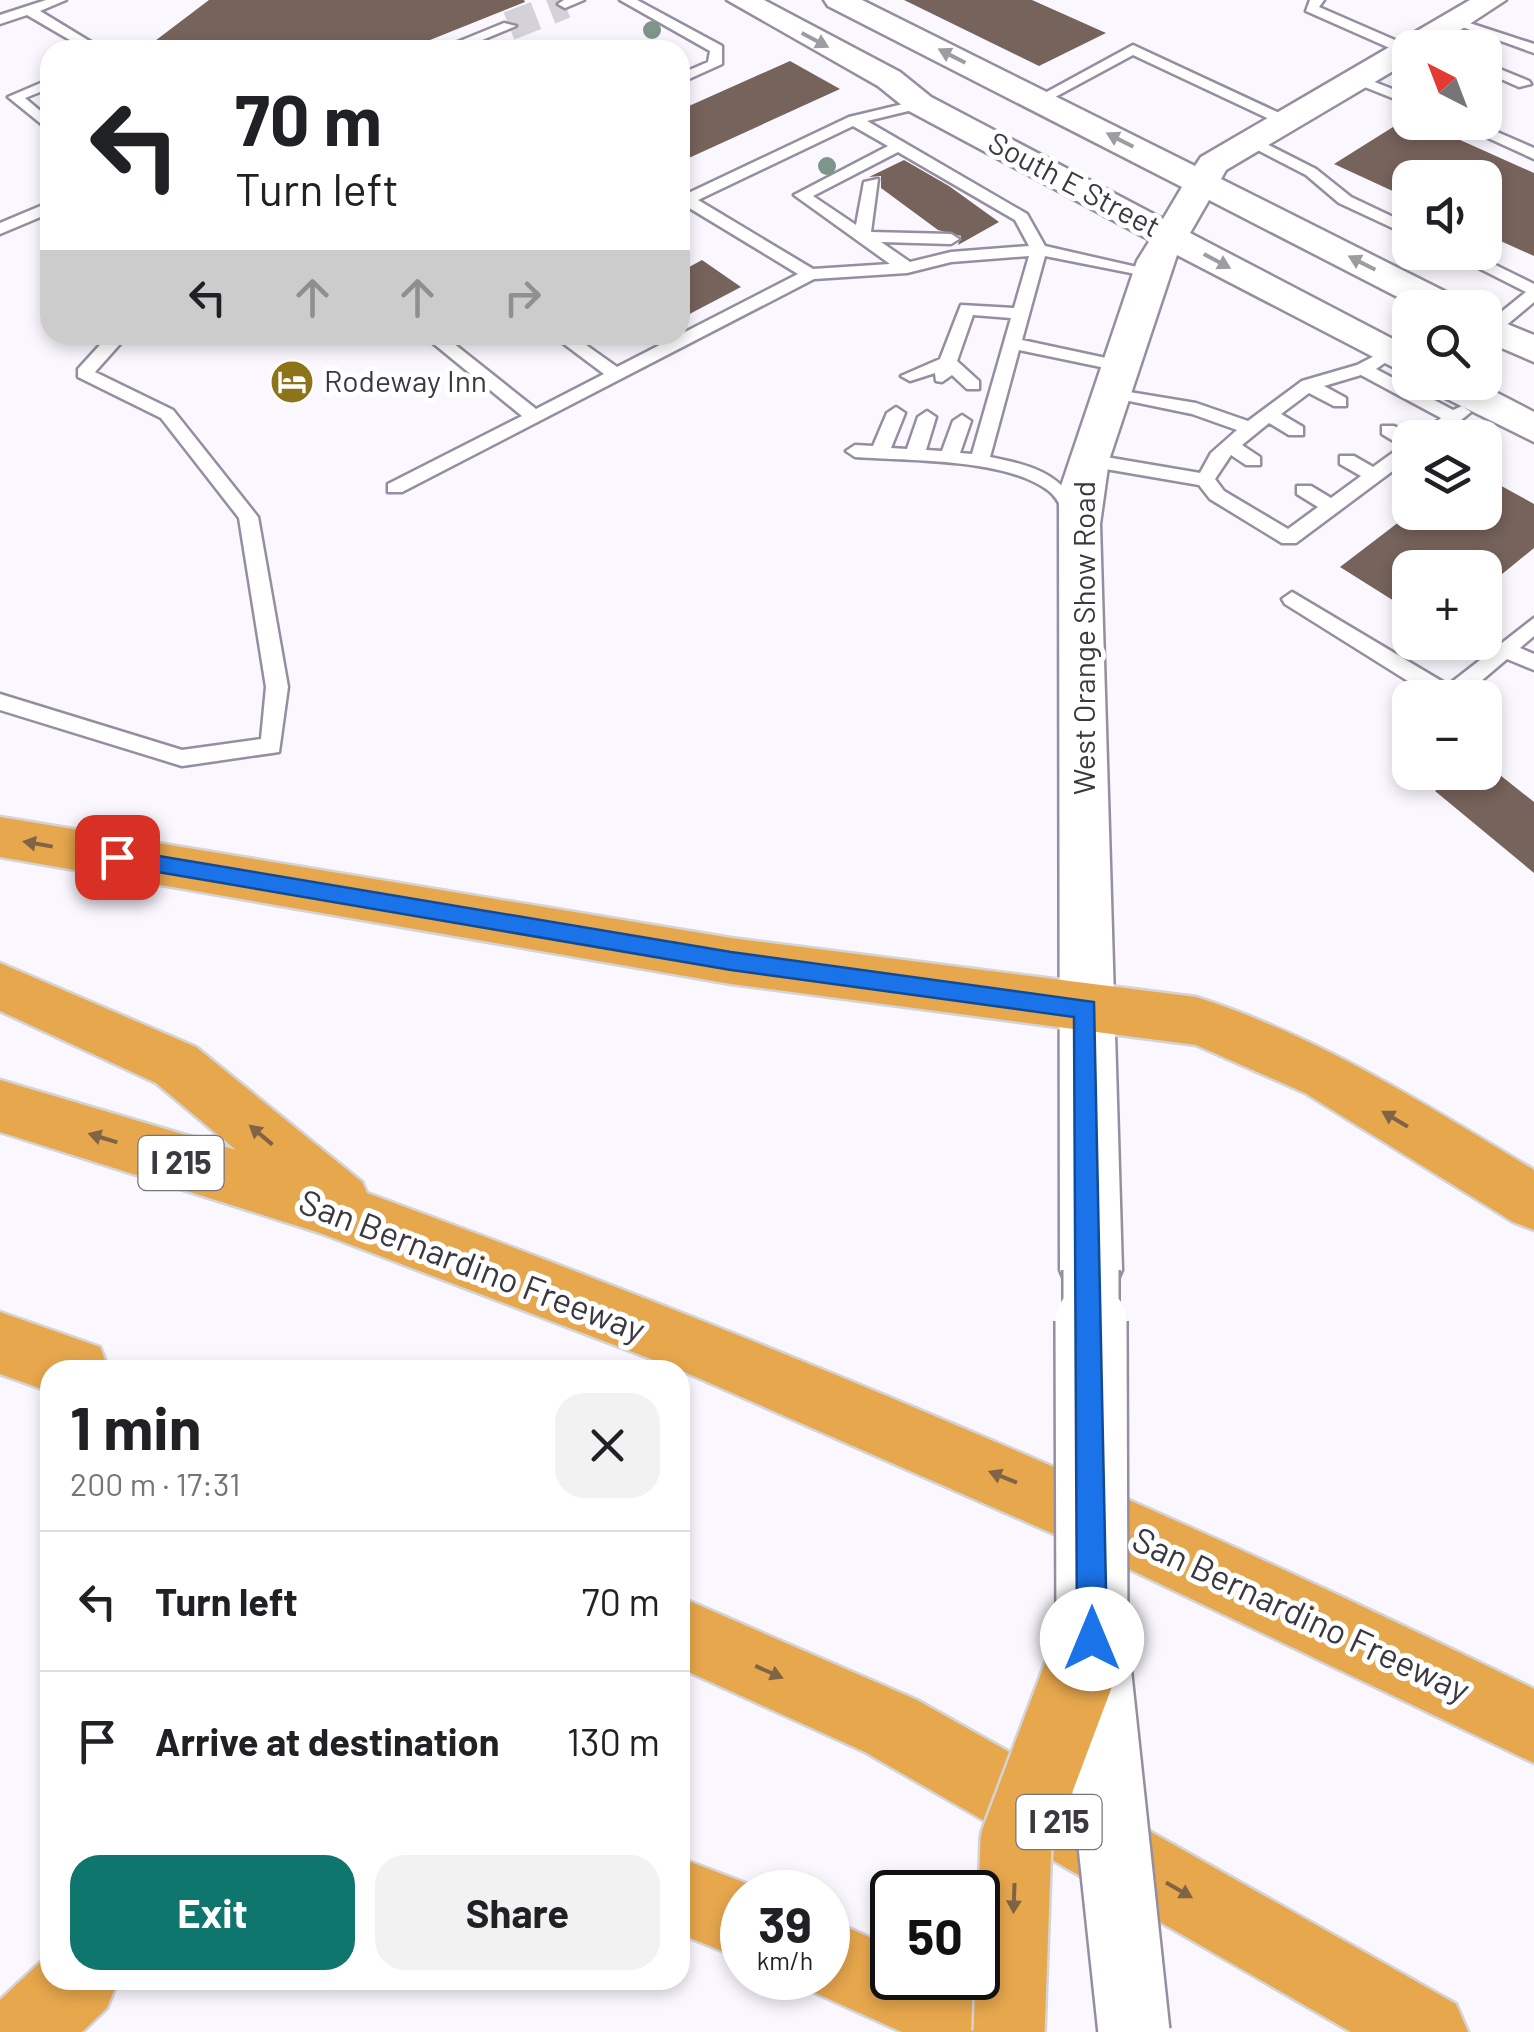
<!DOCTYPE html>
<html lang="en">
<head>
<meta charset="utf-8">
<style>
  body { margin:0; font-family:Barlow,sans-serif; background:#f2f2f2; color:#202124; height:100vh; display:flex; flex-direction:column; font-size:38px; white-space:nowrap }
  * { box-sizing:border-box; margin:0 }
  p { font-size:32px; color:#757577 }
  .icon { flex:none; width:55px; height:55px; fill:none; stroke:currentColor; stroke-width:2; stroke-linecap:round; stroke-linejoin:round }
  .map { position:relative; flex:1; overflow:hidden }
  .side { position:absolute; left:40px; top:1360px; width:650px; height:630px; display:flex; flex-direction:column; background:#fff; border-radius:30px; box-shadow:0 5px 15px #0003 }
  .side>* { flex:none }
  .banner { position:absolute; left:40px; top:40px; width:650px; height:305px; border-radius:30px; box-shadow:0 5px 15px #0003; background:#fff; color:#202124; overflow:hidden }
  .needle { width:65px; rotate:318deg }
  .tools { position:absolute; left:1392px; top:30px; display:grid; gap:20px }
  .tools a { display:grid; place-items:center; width:110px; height:110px; border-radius:20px; background:#fff; box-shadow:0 5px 15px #0003; font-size:50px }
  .speed { position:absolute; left:720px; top:1870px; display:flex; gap:20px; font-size:50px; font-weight:700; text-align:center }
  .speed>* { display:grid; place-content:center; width:130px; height:130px; border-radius:50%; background:#fff; box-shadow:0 5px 15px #0003; line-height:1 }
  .speed small { font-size:25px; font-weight:400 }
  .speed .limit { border:5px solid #111; border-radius:15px; background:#fff; color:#111 }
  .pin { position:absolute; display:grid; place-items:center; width:85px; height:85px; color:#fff; margin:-42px; border-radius:20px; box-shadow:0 5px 15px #0006 }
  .me { position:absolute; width:110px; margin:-55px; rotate:0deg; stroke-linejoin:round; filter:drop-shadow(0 0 8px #0008) }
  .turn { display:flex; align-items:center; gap:35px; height:210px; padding:0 30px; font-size:45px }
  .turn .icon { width:130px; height:130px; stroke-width:2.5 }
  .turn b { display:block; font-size:70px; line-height:85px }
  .lanes { display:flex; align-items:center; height:95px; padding:0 30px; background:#0003; justify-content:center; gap:50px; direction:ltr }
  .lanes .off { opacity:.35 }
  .round { display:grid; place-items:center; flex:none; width:105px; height:105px; border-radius:30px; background:#f2f2f2 }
  .head { display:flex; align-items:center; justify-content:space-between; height:170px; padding:0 30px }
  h1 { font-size:60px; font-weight:700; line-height:75px }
  .cta { display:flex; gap:20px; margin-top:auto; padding:20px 30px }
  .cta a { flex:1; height:115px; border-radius:30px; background:#0f766e; color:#fff; font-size:40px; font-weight:700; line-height:115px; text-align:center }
  .cta a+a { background:#f2f2f2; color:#202124 }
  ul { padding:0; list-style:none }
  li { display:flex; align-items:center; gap:30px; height:140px; padding:0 30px; border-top:2px solid #e0e0e0 }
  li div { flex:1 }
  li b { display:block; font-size:38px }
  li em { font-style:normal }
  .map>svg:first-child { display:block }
  .building { fill:#76635b }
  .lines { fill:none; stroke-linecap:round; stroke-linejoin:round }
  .minor-tunnel { stroke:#d4d1d9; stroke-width:29; stroke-dasharray:29 15; stroke-linecap:butt }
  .service-casing { stroke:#968ea0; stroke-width:5 }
  .secondary-casing { stroke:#968ea0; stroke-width:5 }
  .motorway-casing { stroke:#d4d3d5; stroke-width:5 }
  .service { fill:#fff; fill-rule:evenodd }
  .secondary { fill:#fff; fill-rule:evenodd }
  .motorway { fill:#e7a74d; fill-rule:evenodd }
  .secondary-bridge-far1-casing { stroke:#968ea0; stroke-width:60; stroke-linecap:butt }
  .secondary-bridge-casing { stroke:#968ea0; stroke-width:76; stroke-linecap:butt }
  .motorway-bridge-casing { stroke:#d4d3d5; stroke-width:76; stroke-linecap:butt }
  .secondary-bridge-far1 { stroke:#fff; stroke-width:55 }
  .secondary-bridge { stroke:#fff; stroke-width:71 }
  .motorway-bridge { stroke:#e7a74d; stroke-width:71 }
  .tree { fill:#7e9689 }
  .oneway { fill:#9d9ca0 }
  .oneway2 { fill:#806445 }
  .route { fill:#1a73e8; stroke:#114b97; stroke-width:2.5 }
  .labels { text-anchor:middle; stroke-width:10; stroke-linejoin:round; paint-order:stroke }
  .far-street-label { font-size:30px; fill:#3b3840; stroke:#fff }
  .far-poi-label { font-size:30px; fill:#3b3840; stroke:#fff; text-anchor:start }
  .shield { fill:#fff; stroke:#767479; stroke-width:2.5 }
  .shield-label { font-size:32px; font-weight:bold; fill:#3b3840 }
  .street-label { font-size:35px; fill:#3b3840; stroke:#fff }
</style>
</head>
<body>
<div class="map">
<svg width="1534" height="2032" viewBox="0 0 1534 2032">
  <rect width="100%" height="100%" fill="#faf7ff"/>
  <path class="building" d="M209 0H524L525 2 405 50H143Z
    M904 0H1032L1106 33 1039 66Z
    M790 61 840 89 680 162V110Z
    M1409 117 1410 122H1420L1534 173V256L1485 234V178H1410V199L1334 164Z
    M904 160 949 186 999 222 958 245 961 236 938 230 881 188V176L869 177Z
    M702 260 741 287 680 319V272Z
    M1485 477 1534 504V548L1485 588V568H1410V611L1340 567 1412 512H1485Z
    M1485 763 1534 802V873L1435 791 1461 772H1485Z"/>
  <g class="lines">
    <path class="minor-tunnel" d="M509 26 565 4"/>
    <defs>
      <path id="service" d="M46 0H66L40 11 104 50H87L27 15 0 24V15Z
        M564 0H584L565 8 558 4Z
        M620 0H637L722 46V64L680 83V74L708 62 710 51Z
        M1310 0H1324L1319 7 1411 47 1410 53H1401L1306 11Z
        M1451 17 1534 44V53L1451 23Z
        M504 23 516 26 458 50H438Z
        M1133 45 1290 118 1292 121 1280 124 1133 55 1044 103 1032 100Z
        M1485 63 1529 81 1531 84 1519 87 1485 72Z
        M1357 75 1410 96V105L1352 82 1350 79Z
        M50 79V88L25 98 50 119V131L8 97Z
        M920 100 925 101V107L867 121 1027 214 1045 246 1159 272 1151 277 1045 256 1022 340 1120 361 1129 366 1120 371 1019 350 990 457C1039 467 1061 474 1087 519L1084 524H1070C1064 513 1059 499 1049 491 1006 458 909 461 855 457L846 451 855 445 873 446 887 413 896 407 905 413 891 448 907 449 918 417 927 411 936 417 926 450 942 451 953 421 962 415 971 421 960 453 972 454 1011 318 973 315 957 361 979 381V389H967L952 375 942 382 936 381 935 373 910 381 901 376 940 359 961 305 1014 308 1029 256 951 262 907 273 814 279 402 492H388V484L522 416 423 335H443L536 409 604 374 552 335H572L617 367 798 274 686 206 680 208V197L849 117ZM853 126 888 146 794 195 890 264 813 269 698 200ZM898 152 1015 220 1029 246 951 252 910 262 881 242 951 244 959 239 951 234 871 232 878 179 864 182 856 225 813 196Z
        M1453 122H1474L1534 148V159Z
        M1251 136 1316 169 1351 197 1410 225V236L1339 203 1306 175 1246 144 1243 141Z
        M50 202V213L0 234V223Z
        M1447 252H1469L1534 284V302L1497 333H1485V325L1526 292Z
        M109 335H128L95 372 173 410 258 517 288 687 279 752 182 766 0 710V694L182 750 261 739 266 687 239 518 161 418 78 377V369Z
        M1390 348 1399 353 1376 369 1453 410 1462 406 1471 412 1439 438H1417L1441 418 1361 375 1324 386 1346 398V406H1334L1309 393 1281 414 1303 427V435H1289L1269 423 1242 445 1260 457V465H1246L1231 455 1215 479 1224 491 1288 529 1318 507 1297 494V486H1311L1331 498 1361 476 1340 464V456H1354L1373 467 1402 446 1382 434V426H1394L1416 438H1410V458L1296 543H1282L1210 499 1199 485 1088 466 1079 460 1088 454 1200 473 1211 453 1237 430 1192 414 1105 396V388L1196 403 1248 421 1302 381 1357 365Z
        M1292 592 1448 685 1534 618V636L1520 648 1534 654V670L1507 659 1461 698H1435L1285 604 1282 599Z"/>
      <path id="secondary" d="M727 0H764L900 72 931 97 1163 219 1182 187 828 6 824 0H862L1195 166 1201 157 1470 0H1506L1433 48H1410V61L1226 170 1221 179 1462 300 1467 308H1419L1209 200 1190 233 1410 348V376L1177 255 1109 460 1100 524 1122 1270 1113 1291 1091 1300 1069 1291 1060 1270 1059 492 1137 261 1150 240 909 111 878 86Z
        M1485 315 1534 335V362L1485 341Z
        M1426 382H1476L1534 412V442L1431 391Z"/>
      <path id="motorway" d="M0 817 731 938 1196 997C1319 1036 1424 1104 1534 1170V1230L1513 1222 1305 1093 1196 1045 731 984 0 857Z
        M0 963 196 1047 362 1182 367 1193C765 1339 1154 1502 1534 1689V1763L1079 1545 680 1370 320 1233 0 1132V1080L236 1150 156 1083 0 1011Z
        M0 1312 100 1347 109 1370H50V1392L0 1374Z
        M680 1597 917 1700 1456 2004 1468 2032H1351L865 1752 680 1668Z
        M680 1858 769 1892H742V1959L680 1934Z
        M828 1919 892 1947V1978H962L1020 2004 1032 2032H902L800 1986 797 1978H828Z
        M50 1953V1980H118L107 2008 82 2032H0V2000Z"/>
    </defs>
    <use href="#service" class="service-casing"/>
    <use href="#secondary" class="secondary-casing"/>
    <use href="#motorway" class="motorway-casing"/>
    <use href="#service" class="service"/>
    <use href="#secondary" class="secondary"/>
    <use href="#motorway" class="motorway"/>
    <defs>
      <path id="secondary-bridge-far1" d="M1091 1270V1324"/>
      <path id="secondary-bridge" d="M1091 1321 1092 1639 1134 2032"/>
      <path id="motorway-bridge" d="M1009 2032 1016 1841 1092 1639"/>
    </defs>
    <use href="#secondary-bridge-far1" class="secondary-bridge-far1-casing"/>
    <use href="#secondary-bridge" class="secondary-bridge-casing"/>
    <use href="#motorway-bridge" class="motorway-bridge-casing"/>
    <use href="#secondary-bridge-far1" class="secondary-bridge-far1"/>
    <use href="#secondary-bridge" class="secondary-bridge"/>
    <use href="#motorway-bridge" class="motorway-bridge"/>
  </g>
  <g class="tree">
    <circle cx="652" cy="30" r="9"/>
    <circle cx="827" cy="166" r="9"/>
  </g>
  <defs><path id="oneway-solid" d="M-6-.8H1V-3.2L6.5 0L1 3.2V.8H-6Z" transform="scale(2.5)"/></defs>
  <g class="oneway">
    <use href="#oneway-solid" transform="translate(815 40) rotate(28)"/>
    <use href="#oneway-solid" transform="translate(952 56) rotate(-153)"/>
    <use href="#oneway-solid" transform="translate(1120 140) rotate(-153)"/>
    <use href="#oneway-solid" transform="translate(1217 261) rotate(28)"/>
    <use href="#oneway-solid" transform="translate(1362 263) rotate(-153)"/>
  </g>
  <g class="oneway2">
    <use href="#oneway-solid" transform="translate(38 844) rotate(-170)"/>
    <use href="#oneway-solid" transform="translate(1395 1119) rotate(-149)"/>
    <use href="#oneway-solid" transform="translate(261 1135) rotate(-140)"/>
    <use href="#oneway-solid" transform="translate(103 1138) rotate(-163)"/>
    <use href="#oneway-solid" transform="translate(1003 1477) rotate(-158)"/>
    <use href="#oneway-solid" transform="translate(769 1672) rotate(24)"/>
    <use href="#oneway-solid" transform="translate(1179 1890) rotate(30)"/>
    <use href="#oneway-solid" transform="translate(1014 1898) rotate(92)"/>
  </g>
  <path class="route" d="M117 849 731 952 1094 1002 1107 1639 1102 1650 1092 1654 1082 1650 1077 1639 1074 1017 731 970 117 865 106 857Z"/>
  <defs>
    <symbol id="hotel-disc" viewBox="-11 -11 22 22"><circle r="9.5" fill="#8e7419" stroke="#fff"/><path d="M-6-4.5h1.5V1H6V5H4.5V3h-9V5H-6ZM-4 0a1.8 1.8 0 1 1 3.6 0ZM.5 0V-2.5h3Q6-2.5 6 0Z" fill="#fff"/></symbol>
  </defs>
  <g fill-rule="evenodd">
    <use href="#hotel-disc" x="267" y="357" width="50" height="50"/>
  </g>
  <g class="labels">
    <g class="far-street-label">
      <text transform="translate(1074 185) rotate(28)" y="10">South E Street</text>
      <text transform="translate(1085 638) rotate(-90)" y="10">West Orange Show Road</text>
    </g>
    <g class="far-poi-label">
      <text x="324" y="392">Rodeway Inn</text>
    </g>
    <g class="shield">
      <rect x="138.5" y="1136" width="85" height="54" rx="8"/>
      <rect x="1016.5" y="1795" width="85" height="54" rx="8"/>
    </g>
    <g class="shield-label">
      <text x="181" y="1174">I 215</text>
      <text x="1059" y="1833">I 215</text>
    </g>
    <g class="street-label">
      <text transform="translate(472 1266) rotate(21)" y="12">San Bernardino Freeway</text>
      <text transform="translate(1301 1615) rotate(25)" y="12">San Bernardino Freeway</text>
    </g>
  </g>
</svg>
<div class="tools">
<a><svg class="needle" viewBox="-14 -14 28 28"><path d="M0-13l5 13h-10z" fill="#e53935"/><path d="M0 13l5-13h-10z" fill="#757577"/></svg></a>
<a><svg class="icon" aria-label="sound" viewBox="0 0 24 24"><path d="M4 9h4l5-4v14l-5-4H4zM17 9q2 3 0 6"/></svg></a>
<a><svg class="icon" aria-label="search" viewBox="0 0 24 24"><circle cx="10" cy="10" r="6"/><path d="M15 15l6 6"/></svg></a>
<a><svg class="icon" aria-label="layers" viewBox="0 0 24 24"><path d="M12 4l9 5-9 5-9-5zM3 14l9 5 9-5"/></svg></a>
<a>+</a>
<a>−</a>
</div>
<div class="speed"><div>39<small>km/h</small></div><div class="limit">50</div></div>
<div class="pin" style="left:117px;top:857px;background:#d93025"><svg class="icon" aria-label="arrive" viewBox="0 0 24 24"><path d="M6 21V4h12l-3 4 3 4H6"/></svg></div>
<svg class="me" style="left:1092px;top:1639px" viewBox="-20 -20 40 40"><circle r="19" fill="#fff"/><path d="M0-13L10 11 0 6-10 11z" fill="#1a73e8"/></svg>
<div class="banner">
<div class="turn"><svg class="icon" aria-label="left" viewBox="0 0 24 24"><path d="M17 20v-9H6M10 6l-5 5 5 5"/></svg><div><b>70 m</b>Turn left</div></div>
<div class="lanes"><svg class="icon" aria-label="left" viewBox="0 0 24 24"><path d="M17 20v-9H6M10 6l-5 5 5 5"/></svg><svg class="icon off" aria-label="ahead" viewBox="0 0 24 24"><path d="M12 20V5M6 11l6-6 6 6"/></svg><svg class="icon off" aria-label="ahead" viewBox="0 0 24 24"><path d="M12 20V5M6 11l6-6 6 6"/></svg><svg class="icon off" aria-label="right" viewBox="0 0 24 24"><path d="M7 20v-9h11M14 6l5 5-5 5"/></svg></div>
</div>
<section class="side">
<div class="head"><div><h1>1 min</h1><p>200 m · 17:31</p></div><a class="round"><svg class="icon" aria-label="close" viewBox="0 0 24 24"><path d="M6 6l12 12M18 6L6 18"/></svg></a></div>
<ul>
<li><svg class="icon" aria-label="left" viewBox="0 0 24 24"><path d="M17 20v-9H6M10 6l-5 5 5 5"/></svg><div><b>Turn left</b></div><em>70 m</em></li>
<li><svg class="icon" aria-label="arrive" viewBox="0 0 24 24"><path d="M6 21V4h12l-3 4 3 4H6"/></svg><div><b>Arrive at destination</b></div><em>130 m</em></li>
</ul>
<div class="cta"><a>Exit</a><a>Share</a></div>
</section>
</div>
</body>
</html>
